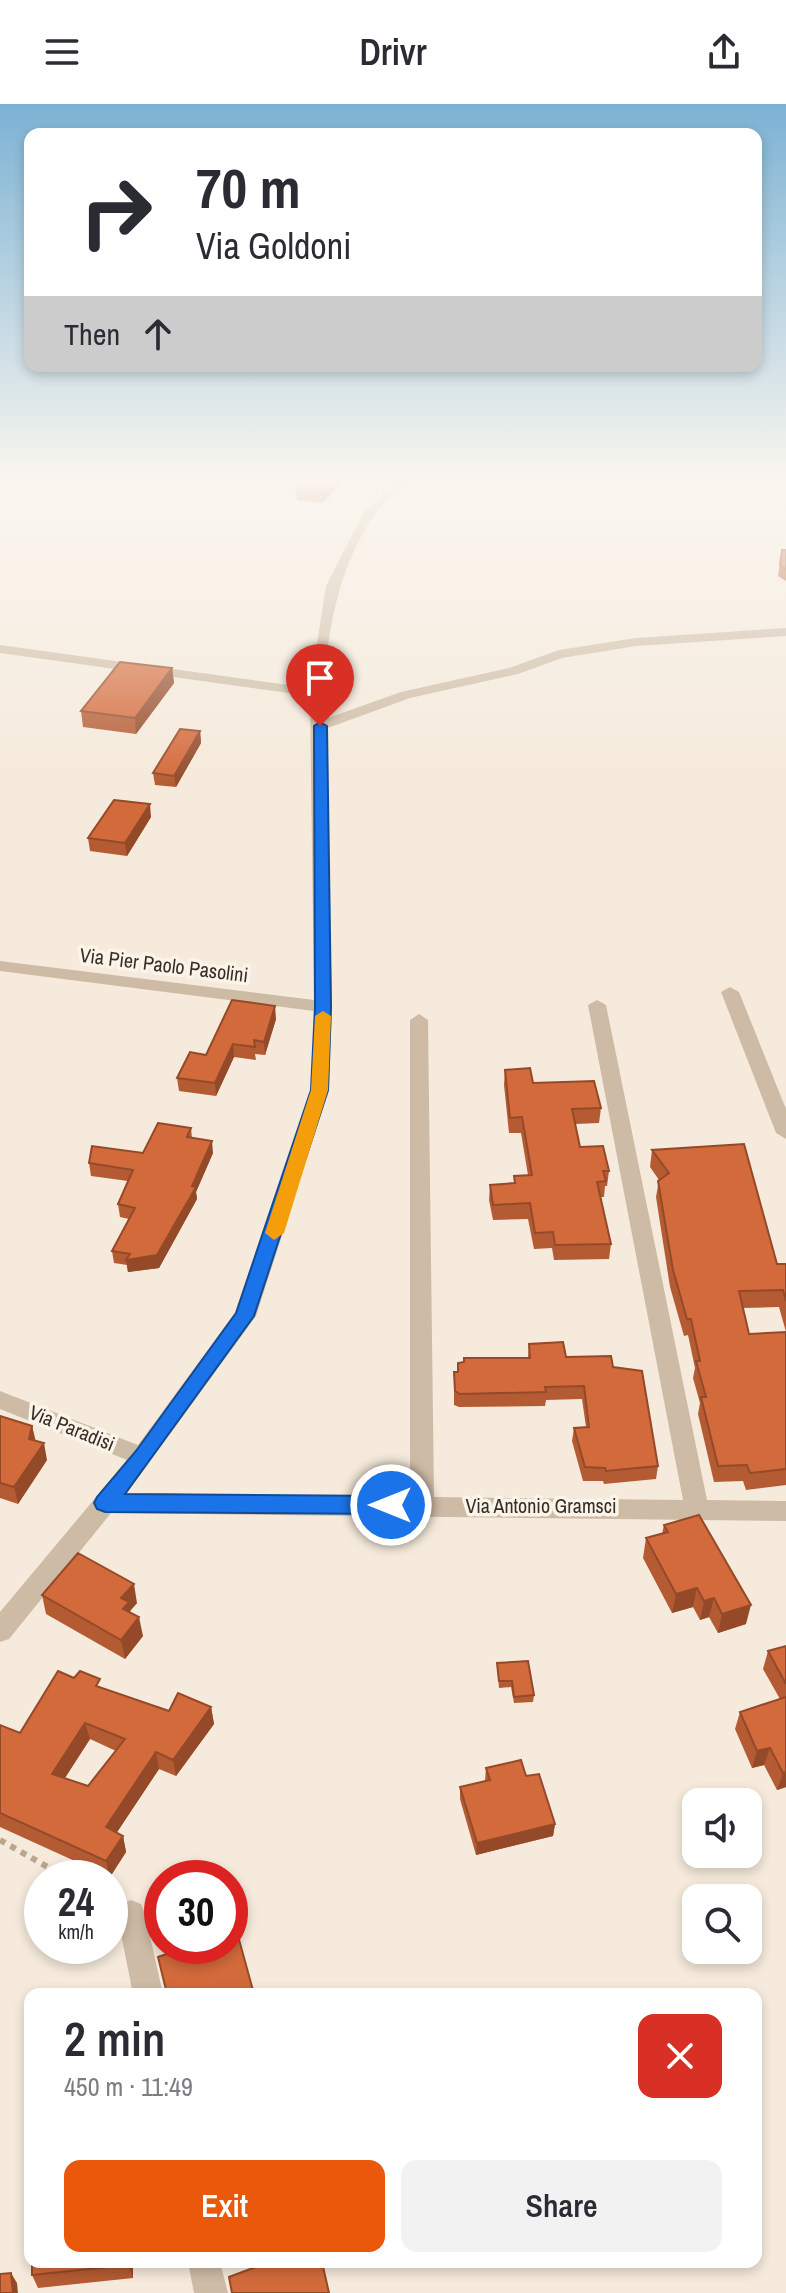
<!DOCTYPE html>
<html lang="en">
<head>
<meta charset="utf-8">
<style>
  body { margin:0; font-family:"Archivo Narrow",sans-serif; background:#f2f2f3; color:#2b2b33; height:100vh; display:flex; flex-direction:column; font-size:30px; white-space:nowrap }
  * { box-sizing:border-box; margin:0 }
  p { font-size:26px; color:#7c7c81 }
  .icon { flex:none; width:44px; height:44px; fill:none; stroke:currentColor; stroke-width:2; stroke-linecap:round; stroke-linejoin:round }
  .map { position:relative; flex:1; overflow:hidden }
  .panel { position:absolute; left:24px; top:1884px; width:738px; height:280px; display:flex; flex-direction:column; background:#fff; border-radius:16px; box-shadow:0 4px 12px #0003 }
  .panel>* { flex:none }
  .top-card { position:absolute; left:24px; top:24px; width:738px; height:244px; border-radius:16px; box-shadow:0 4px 12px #0003; background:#fff; color:#2b2b33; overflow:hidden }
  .buttons { position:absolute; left:682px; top:1684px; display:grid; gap:16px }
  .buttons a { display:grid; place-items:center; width:80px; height:80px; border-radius:16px; background:#fff; box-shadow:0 4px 12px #0003; font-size:40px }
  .speed { position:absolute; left:24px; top:1756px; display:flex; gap:16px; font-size:40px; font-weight:700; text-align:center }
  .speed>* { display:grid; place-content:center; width:104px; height:104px; border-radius:50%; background:#fff; box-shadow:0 4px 12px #0003; line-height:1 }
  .speed small { font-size:20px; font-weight:400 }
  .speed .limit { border:12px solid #d22; background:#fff; color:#111 }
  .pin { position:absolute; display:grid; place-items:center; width:68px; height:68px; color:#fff; margin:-82px -34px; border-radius:50% 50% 50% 0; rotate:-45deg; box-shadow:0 0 8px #0007 }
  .pin .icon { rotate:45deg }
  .me { position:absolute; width:88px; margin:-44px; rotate:270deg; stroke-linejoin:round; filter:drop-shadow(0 0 6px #0008) }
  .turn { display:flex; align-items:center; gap:28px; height:168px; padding:0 40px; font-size:36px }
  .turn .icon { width:104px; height:104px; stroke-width:2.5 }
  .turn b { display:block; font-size:56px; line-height:68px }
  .then { display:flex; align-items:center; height:76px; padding:0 40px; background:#0003; gap:16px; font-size:30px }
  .round { display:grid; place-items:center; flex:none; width:84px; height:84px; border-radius:16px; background:#f2f2f3 }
  .head { display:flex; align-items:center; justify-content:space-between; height:136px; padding:0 40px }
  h1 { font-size:48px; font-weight:600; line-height:60px }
  .cta { display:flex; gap:16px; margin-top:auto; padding:16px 40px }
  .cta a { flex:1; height:92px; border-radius:16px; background:#ea580c; color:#fff; font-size:32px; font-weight:600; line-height:92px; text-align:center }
  .cta a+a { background:#f2f2f3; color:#2b2b33 }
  header { display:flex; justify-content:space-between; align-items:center; height:104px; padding:0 40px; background:#fff; font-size:36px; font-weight:600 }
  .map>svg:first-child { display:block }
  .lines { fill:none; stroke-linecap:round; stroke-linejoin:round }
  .path { stroke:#baa58f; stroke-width:6; stroke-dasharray:6 6; stroke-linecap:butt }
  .minor { fill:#cebba5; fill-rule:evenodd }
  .wall { fill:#b55b33; fill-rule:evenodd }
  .shaded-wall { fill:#944a29 }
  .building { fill:#d36a3b; stroke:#944a29; stroke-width:2; fill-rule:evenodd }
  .route { fill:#1a73e8; stroke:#114b97; stroke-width:2 }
  .slow { fill:#f59e0b }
  .labels { text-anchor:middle; stroke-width:7; stroke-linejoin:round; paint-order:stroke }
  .street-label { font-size:20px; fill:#392e27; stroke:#fbf4e8 }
</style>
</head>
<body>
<header><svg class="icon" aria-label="menu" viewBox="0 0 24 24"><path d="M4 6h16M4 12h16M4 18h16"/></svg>Drivr<svg class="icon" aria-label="share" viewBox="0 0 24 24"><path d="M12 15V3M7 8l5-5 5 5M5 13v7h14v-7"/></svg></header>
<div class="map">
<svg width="786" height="2189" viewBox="0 0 786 2189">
  <rect width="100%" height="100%" fill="#f5eadb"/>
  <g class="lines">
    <path class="path" d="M0 1736 67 1774"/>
    <path class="minor" d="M398 377H410C399 389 383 398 374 411 333 472 323 548 325 615L401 588 509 564 559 546 636 534 786 524V532L636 542 562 554 518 570 410 594 325 625 332 903 329 986 256 1212 127 1389 410 1393V916L419 910 428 916 434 1393 683 1396 588 901 597 896 606 901 707 1396 786 1397V1417L111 1409 9 1535 0 1538V1508L127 1356 0 1305V1287L138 1341 235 1209 311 986 314 907 0 867V857L314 896 310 592 0 549V541L310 584 326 482 364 408Z
      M730 883 739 888 786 1005V1035L776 1029 721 888Z
      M131 1796 141 1800 145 1810 163 1890H133L117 1810 121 1800Z
      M188 2158H220L228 2189H194Z"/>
  </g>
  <path class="wall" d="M345 376 322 399 297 396 296 385Z
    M782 446H786V477L778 472Z
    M172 564 174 579 136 630 83 623 81 607Z
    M200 627 201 639 176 683 155 681 153 669Z
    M151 713 127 752 90 747 88 734Z
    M276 915 265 951 255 950 256 956 234 953 216 992 179 987 177 974 206 951Z
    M505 966 533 979 601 1004 599 1019 575 1020 580 1043 609 1067 607 1082H605L604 1093H600L611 1140 609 1155 554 1156 552 1144 534 1145 528 1115 493 1116 489 1096 490 1081 514 1080V1072L528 1071 521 1029H509L504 981Z
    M191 1024 192 1034 213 1049 196 1088 197 1095 159 1164 128 1168 127 1161 114 1159 112 1147 129 1115 120 1113 118 1100 128 1077 91 1072 89 1059 143 1049Z
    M652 1046 777 1160H786V1381L746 1386 743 1377 714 1378 698 1310 700 1299 693 1274 695 1264 688 1231 684 1232 670 1183 656 1093 659 1076 650 1063ZM779 1203 786 1228 749 1230 743 1204Z
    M529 1240 566 1253 613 1263 658 1362 656 1375 604 1380 603 1377H583L572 1337 574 1324 586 1323 582 1295 546 1296 545 1302 459 1303 454 1301V1268H458V1259L528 1254Z
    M0 1312 32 1322 35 1337 47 1356 18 1400 0 1394Z
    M664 1421 746 1520 718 1529 709 1513 700 1516 693 1503 672 1509 643 1454 646 1434 662 1430Z
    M42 1491 137 1499 130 1507 143 1532 125 1555 46 1510Z
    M786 1542V1683L777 1686 764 1661 752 1664 735 1625 740 1608 780 1595 763 1565 768 1547Z
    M497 1559 534 1591 533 1598 514 1599 511 1583 499 1584Z
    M102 1584 169 1607 211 1603 214 1620 176 1672 159 1665 116 1729 123 1732 126 1748 110 1773 0 1723V1621L20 1629ZM90 1635 116 1647 88 1682 65 1674Z
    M486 1664 526 1672 555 1720 553 1732 476 1751 460 1695V1683L485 1677Z
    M32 2158H133V2174L38 2184 32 2171Z"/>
  <path class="shaded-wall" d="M333 376H345L322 399 321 388Z
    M172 564 174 579 136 630 135 614Z
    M200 627 201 639 176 683 174 672Z
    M150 700 151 713 127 752 125 739Z
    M275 902 276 915 265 951 264 938Z
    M233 940 234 953 216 992 215 979Z
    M212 1037 213 1049 196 1088 197 1095 159 1164 128 1168 126 1156 192 1082Z
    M32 1322 36 1338 29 1335Z
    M44 1339 47 1356 18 1400 14 1383Z
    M134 1480 137 1499 130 1507 132 1517 127 1524 121 1494Z
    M697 1484 693 1503 672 1509 676 1490Z
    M714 1494 709 1513 700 1516 704 1497Z
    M751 1501 746 1520 718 1529 722 1510Z
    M139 1513 143 1532 125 1555 121 1536Z
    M211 1603 214 1620 176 1672 173 1656Z
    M85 1619 90 1635 57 1686 52 1670Z
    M770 1644 764 1661 752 1664 757 1647Z
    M156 1648 159 1665 110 1739 106 1723Z
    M786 1668V1683L777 1686 783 1669Z
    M555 1720 553 1732 476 1751 477 1739Z
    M123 1732 126 1748 110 1773 106 1757Z
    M128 2158H133V2174L128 2161Z
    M11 2169 17 2179 18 2189H13Z"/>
  <path class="building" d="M305 376H333L321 388 296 385Z
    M782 446H786V465L780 461Z
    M120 558 172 564 135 614 81 607Z
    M180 625 200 627 174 672 153 669Z
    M114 696 150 700 125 739 88 734Z
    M232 896 275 902 264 938 254 936 255 943 233 940 215 979 177 974 190 948 206 951Z
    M530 964 533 979 594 977 601 1004 572 1005 580 1043 603 1042 609 1067H603L606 1077 597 1078 611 1140 555 1141 553 1128 535 1129 530 1099 493 1101 490 1081 515 1079 514 1072 532 1071 522 1013 510 1014 505 966Z
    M158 1019 191 1024 187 1033 212 1037 192 1082 196 1083 157 1151 126 1156 130 1150 112 1147 135 1104 118 1100 133 1066 89 1059 92 1042 143 1049Z
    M744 1040 777 1160H786V1197L783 1186 739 1187 749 1230 786 1228V1365L750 1369 747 1361 718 1362 701 1293H706L696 1257H700L691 1215H687L673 1166 658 1077 669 1069 652 1046Z
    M563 1238 566 1253 611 1252 613 1263 642 1267 658 1362 606 1367 605 1364 585 1363 574 1324 589 1323 584 1282 545 1283 546 1288 460 1290 455 1287 454 1268H458V1259L464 1258V1254H530L529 1240Z
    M0 1312 32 1322 29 1335 44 1339 14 1383 0 1379Z
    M699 1411 751 1501 722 1510 714 1494 704 1497 697 1484 676 1490 646 1434 668 1428 664 1421Z
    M78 1449 134 1480 121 1494 129 1498 123 1505 139 1513 121 1536 42 1491Z
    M786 1542V1580L768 1547Z
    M528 1557 534 1591 514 1593 512 1577H499L497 1559Z
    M58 1567 74 1574 80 1567 100 1575 96 1582 169 1607 178 1589 211 1603 173 1656 156 1648 106 1723 123 1732 106 1757 0 1709V1621L20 1629ZM85 1619 125 1635 88 1682 52 1670Z
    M786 1593V1668L783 1669 770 1644 757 1647 740 1608Z
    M521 1656 526 1672 539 1670 555 1720 477 1739 460 1683 490 1676 486 1664Z
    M233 1828 234 1834 238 1832 254 1890H167L158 1853 190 1842H230V1829Z
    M32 2158H128V2161L32 2171Z
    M269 2158H322L329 2189H232L229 2173Z
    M11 2169 13 2189H0V2170Z"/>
  <linearGradient id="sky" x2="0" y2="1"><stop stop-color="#7bb2d4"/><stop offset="0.55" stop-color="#faf6ef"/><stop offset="1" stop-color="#faf6ef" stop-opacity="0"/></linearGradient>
  <rect width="786" height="683" fill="url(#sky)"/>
  <path class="route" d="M320 618 327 622 331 903 328 986 254 1212 125 1390 391 1392 398 1395 401 1401 398 1407 391 1410 105 1408 97 1405 94 1399 97 1393 136 1347 236 1209 311 986 315 903 314 622Z"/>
  <path class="slow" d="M323 907 331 912 328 986 284 1129 274 1136 265 1129 311 986 315 912Z"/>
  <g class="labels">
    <g class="street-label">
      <text transform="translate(164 861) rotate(7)" y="7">Via Pier Paolo Pasolini</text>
      <text transform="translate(72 1324) rotate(22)" y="7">Via Paradisi</text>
      <text x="541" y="1409">Via Antonio Gramsci</text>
    </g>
  </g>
</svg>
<div class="buttons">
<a><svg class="icon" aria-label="sound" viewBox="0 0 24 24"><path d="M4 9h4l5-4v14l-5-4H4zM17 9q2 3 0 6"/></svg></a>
<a><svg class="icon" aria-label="search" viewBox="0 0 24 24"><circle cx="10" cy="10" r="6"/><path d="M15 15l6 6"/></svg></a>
</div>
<div class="speed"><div>24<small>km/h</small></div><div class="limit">30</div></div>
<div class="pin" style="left:320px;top:622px;background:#d93025"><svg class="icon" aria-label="arrive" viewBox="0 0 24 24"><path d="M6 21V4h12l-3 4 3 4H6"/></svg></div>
<svg class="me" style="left:391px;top:1401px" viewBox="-20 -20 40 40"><circle r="17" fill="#1a73e8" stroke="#fff" stroke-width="3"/><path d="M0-11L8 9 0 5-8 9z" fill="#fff"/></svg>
<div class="top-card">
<div class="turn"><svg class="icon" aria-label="right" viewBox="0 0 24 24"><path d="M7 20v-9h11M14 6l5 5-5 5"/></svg><div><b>70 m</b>Via Goldoni</div></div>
<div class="then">Then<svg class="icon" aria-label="ahead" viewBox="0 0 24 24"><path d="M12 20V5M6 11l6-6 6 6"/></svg></div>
</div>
<section class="panel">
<div class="head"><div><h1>2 min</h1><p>450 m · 11:49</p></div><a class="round" style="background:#d93025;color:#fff"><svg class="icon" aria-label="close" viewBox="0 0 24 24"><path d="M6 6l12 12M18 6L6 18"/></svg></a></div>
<div class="cta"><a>Exit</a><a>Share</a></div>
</section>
</div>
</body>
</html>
